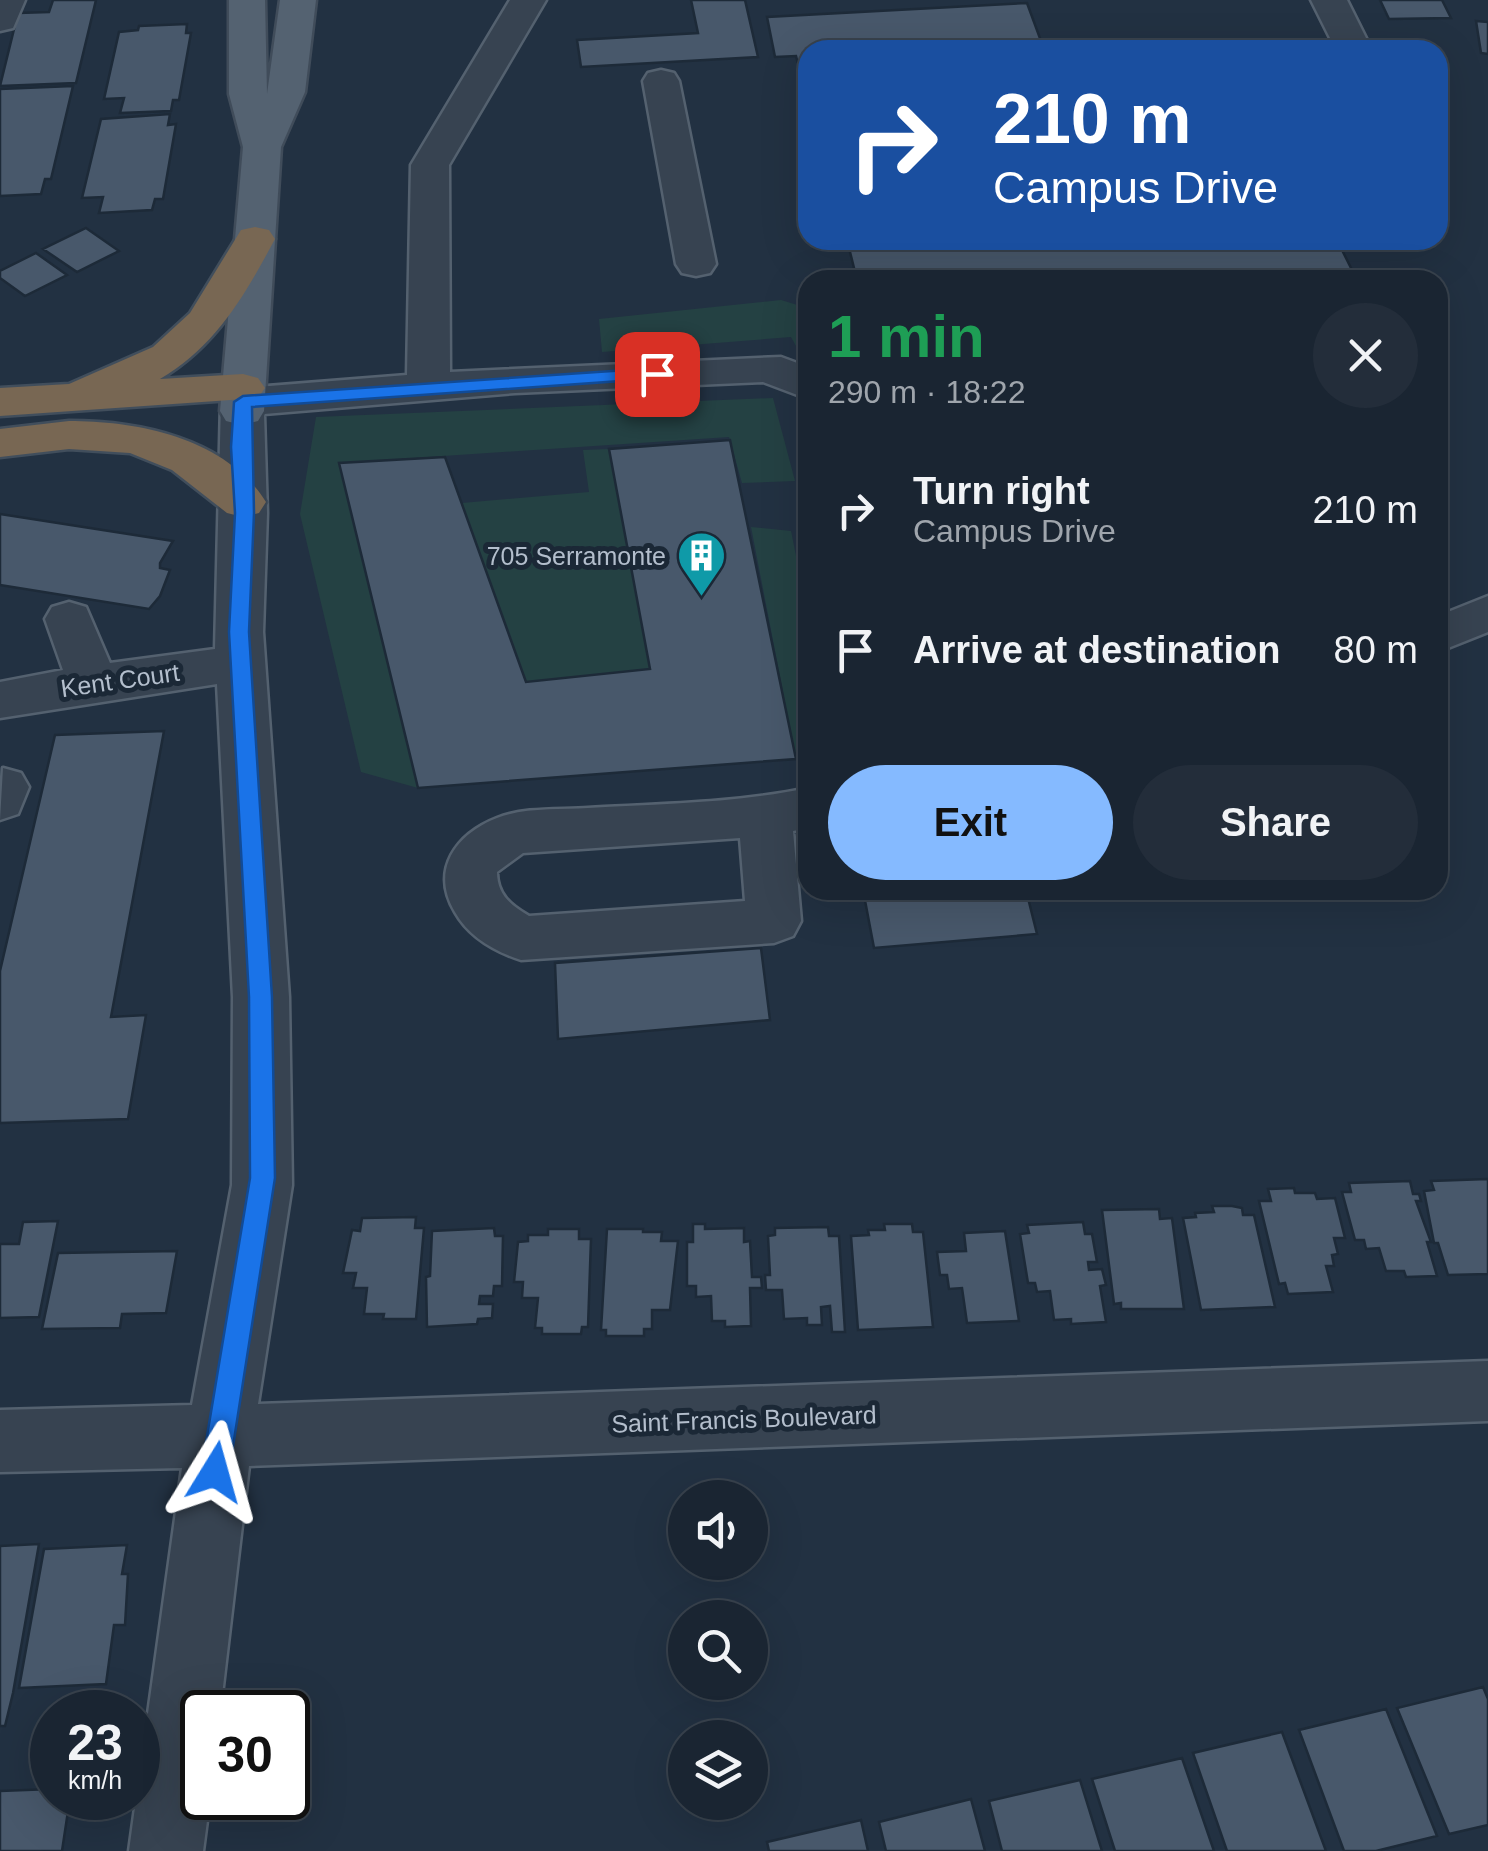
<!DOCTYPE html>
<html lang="en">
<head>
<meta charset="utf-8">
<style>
  body { margin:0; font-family:Arial,sans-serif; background:#232d3a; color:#f1f3f6; height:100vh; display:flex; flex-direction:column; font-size:38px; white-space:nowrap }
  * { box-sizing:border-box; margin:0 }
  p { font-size:32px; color:#9fa5ac }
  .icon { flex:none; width:55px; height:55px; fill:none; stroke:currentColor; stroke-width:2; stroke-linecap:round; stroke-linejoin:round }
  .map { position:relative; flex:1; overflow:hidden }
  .drawer { position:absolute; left:798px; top:270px; width:650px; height:630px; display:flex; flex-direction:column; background:#1a2532; border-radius:30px; box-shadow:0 10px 40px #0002,0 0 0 2px #38424d }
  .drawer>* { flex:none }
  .guide { position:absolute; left:798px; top:40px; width:650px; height:210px; border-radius:30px; box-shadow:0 10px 40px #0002,0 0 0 2px #38424d; background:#1a4fa0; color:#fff; overflow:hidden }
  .tools { position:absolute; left:668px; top:1480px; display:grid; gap:20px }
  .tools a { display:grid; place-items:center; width:100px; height:100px; border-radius:50%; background:#1a2532; box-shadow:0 10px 40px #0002,0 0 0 2px #38424d; font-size:50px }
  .speed { position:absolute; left:30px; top:1690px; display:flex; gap:20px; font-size:50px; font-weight:700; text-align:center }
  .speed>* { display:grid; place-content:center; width:130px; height:130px; border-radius:50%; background:#1a2532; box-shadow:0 10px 40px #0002,0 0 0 2px #38424d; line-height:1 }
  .speed small { font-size:25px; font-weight:400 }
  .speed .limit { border:5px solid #111; border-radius:15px; background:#fff; color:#111 }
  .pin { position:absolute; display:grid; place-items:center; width:85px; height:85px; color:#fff; margin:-42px; border-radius:20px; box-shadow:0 5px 15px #0006 }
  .me { position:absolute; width:110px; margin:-55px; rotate:8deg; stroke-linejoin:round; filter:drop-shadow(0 0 8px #0008) }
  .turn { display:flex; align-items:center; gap:35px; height:210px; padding:0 30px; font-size:45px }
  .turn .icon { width:130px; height:130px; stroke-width:2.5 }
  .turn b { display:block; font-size:70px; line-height:85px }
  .round { display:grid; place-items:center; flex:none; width:105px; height:105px; border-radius:52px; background:#232d3a }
  .headline { display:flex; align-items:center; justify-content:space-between; height:170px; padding:0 30px }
  h1 { font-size:60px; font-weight:700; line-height:75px; color:#1e9e55 }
  .primary-button { display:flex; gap:20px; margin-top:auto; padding:20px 30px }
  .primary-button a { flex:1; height:115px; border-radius:60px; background:#85baff; color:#111; font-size:40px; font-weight:700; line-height:115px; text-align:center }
  .primary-button a+a { background:#232d3a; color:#f1f3f6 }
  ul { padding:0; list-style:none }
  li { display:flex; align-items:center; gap:30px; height:140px; padding:0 30px }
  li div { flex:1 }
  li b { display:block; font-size:38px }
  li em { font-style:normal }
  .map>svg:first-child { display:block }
  .green { fill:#244143 }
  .building { fill:#48586b; stroke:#1d2a38; stroke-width:2.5 }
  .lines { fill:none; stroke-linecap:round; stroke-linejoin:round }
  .minor-casing { stroke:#54616f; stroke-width:5 }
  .major-casing { stroke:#404c5a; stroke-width:5 }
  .highway-casing { stroke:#414e5c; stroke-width:5 }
  .minor { fill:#374351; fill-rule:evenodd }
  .major { fill:#546271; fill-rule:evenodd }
  .highway { fill:#786753; fill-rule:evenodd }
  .route { fill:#1a73e8; stroke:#114b97; stroke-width:2.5 }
  .labels { text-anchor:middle; stroke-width:10; stroke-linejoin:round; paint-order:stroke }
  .poi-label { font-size:25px; fill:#b3becc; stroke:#1b2836; text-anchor:end }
  .street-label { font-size:25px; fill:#b3becc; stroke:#1b2836 }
</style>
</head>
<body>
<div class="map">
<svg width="1488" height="1851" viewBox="0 0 1488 1851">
  <rect width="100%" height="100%" fill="#223142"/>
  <path class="green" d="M781 300 807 308V366L791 337 602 352 599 319Z
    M773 398 795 481 742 483 729 437 339 463 418 788 361 772 300 514 316 417Z
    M609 449 650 669 526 682 462 503 589 492 583 450Z
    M751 527 791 531 808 615 807 751 796 759Z"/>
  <path class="building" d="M53 0H96L76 83 0 86 18 13 49 12Z
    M691 0H745L758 57 581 67 577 40 698 33Z
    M1380 0H1442L1451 18 1389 19Z
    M1027 3 1041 41 1021 42 1025 50H808V75L806 71 800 72 796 56 775 57 767 17Z
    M1476 21 1488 22V54L1481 53Z
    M187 24 186 33H191L179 100H173L171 111 120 113 124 98 104 99 119 32 138 30 139 26Z
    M73 86 51 179H45L41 194 0 196V89Z
    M170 114 168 125 176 124 163 199H155L152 210 99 213 103 197 82 198 101 119Z
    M86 228 119 251 77 272 43 249Z
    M847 240H1337L1357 280H857Z
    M36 253 67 275 25 296 0 278V271Z
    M730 440 796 759 418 788 339 463 445 457 526 682 650 669 609 449Z
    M0 514 173 541 160 563V568L170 570 160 596 149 609 0 585Z
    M164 731 111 1017 146 1015 128 1119 0 1123V971L55 735Z
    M863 890H1026L1037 934 874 948Z
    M761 948 770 1020 558 1039 555 963Z
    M1488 1179V1274L1448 1275 1438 1243H1434L1424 1191 1434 1190 1431 1181Z
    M1410 1181 1413 1194H1419L1421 1201H1416L1431 1242H1427L1437 1276 1406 1277 1404 1271H1386L1379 1248 1366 1249 1364 1240H1355L1342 1192H1351L1349 1183Z
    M1294 1188 1295 1193H1315L1317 1199 1335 1198 1345 1238H1334L1338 1254 1332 1255 1334 1266H1326L1333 1292 1288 1294 1285 1283 1279 1284 1259 1201H1271L1268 1189Z
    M1212 1206H1232L1242 1208 1243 1215H1254L1275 1307 1201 1310 1183 1218 1196 1217 1195 1213 1214 1212Z
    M1159 1209 1160 1219 1172 1218 1184 1309H1121V1303L1114 1304 1102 1210Z
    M416 1217 415 1228H424L416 1319H383L384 1314H364L367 1288H353L356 1273H343L352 1230 360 1231 362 1218Z
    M58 1221 39 1317 0 1318V1244H19L23 1222Z
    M1083 1222 1085 1234H1092L1097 1262H1088L1089 1270 1102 1269 1106 1285 1100 1286 1106 1322 1071 1324V1319L1054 1320 1050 1291 1037 1292 1035 1283H1028L1020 1234 1029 1233 1027 1225Z
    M693 1224H705V1229L744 1228V1242L750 1241 752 1277H761L762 1288H750L751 1326 725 1327V1321H712L711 1296 696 1297V1286H687V1242H693Z
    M884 1224H912L913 1232H923L933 1327 858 1330 851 1236 869 1235 868 1230H885Z
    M828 1227 829 1236H839L845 1332H832L830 1306 821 1307 822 1325H807V1318L784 1319 782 1290H766L765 1275H770L768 1236 775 1235V1228Z
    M494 1228 495 1236H503L502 1286H494L493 1296H480L479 1304H493L492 1318 478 1319 477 1324 427 1327 426 1277 430 1276 432 1231Z
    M548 1229H579V1239H591L588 1327H582L581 1334H542V1328H535L538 1298H522L523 1282H514L518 1242 528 1241V1235H548Z
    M607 1229H643V1232H662L661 1241H678L670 1310H652V1329H644V1336H606V1330H601Z
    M1005 1231 1019 1321 967 1323 962 1288 949 1289 947 1275H940L937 1252 966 1251 964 1233Z
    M177 1251 166 1313 122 1314 120 1328 42 1329 58 1253Z
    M39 1544 13 1693 5 1726H0V1546Z
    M127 1545 122 1574H128L125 1625H114L106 1684 19 1688 44 1549Z
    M1483 1687 1488 1699V1825L1449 1834 1397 1708Z
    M1386 1709 1437 1836 1376 1851H1344L1299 1730Z
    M1282 1732 1326 1851H1227L1193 1753Z
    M1182 1758 1214 1851H1115L1092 1779Z
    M1080 1780 1102 1851H1002L989 1801Z
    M52 1789V1798H70L62 1851H0V1791Z
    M971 1799 985 1851H886L879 1822Z
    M861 1820 868 1851H769L767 1842Z"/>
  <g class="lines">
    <defs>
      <path id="minor" d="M0 0H25L13 28 0 31Z
        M510 0H546L449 165 450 372 781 357 808 367V399L763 382 515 393 264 414 267 513 263 632 289 997 292 1185 258 1404 1488 1361V1421L249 1466 220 1712H202V1798H210L203 1851H129L182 1468 0 1472V1410L192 1405 232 1185 233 997 217 684 0 718V682L63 670 45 619 52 607 69 602 86 607 110 663 215 649 221 402 228 392 243 388 407 375 411 165Z
        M1311 0H1347L1372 50H1336Z
        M661 70 674 73 679 81 716 264 710 273 696 276 682 273 676 264 643 81 648 73Z
        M1488 596V632L1438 652V616Z
        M3 768 21 773 29 787 18 814 0 820Z
        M808 788V828L793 831 801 921 793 936 774 943 521 960C494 951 469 937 455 912 430 870 456 834 497 818 525 807 559 810 588 808 661 804 736 803 808 788ZM740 838 745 901 529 916C510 905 497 894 497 872L523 853Z"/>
      <path id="major" d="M229 0H265L267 94 280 0H316L305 92 281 147 264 411 258 421 242 425 226 421 220 411 243 147 229 94Z"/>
      <path id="highway" d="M255 227 269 230 275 239C245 295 216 346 160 379L243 374 258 378 265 388 258 398 0 416V388L69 384 153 347 190 313 241 230Z
        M69 421C138 421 226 438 266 502L259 513 243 517 227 513 172 470 130 453 69 449 0 457V429Z"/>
    </defs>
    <use href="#minor" class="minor-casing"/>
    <use href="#major" class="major-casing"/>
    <use href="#highway" class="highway-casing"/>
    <use href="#minor" class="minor"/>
    <use href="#major" class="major"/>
    <use href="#highway" class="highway"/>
  </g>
  <path class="route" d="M657 368 663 370V378L252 407 254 513 249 632 272 997 275 1178 229 1472 225 1481 215 1485 205 1481 201 1472 250 1178 249 997 229 632 235 513 231 447 234 402 243 396Z"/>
  <defs>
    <symbol id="building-pin" viewBox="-11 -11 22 30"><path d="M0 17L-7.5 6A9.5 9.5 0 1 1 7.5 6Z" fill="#0f9aa8" stroke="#1b2836"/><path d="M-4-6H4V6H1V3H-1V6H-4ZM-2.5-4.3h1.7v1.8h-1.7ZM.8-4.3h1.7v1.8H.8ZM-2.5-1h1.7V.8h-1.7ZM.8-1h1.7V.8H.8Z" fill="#fff"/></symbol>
  </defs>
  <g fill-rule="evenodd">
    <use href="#building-pin" x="674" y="528" width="55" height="75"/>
  </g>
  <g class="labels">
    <g class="poi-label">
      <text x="666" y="565">705 Serramonte</text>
    </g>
    <g class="street-label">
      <text transform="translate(120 680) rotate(-8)" y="9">Kent Court</text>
      <text transform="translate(744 1419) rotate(-2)" y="9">Saint Francis Boulevard</text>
    </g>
  </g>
</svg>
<div class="tools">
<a><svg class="icon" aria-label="sound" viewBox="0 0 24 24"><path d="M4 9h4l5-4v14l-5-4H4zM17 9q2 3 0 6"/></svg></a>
<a><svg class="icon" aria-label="search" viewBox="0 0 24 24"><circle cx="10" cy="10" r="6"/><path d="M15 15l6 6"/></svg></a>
<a><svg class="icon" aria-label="layers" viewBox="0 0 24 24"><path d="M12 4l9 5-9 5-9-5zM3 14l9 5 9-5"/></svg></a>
</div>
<div class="speed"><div>23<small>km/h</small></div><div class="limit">30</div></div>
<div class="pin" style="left:657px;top:374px;background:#d93025"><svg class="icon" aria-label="arrive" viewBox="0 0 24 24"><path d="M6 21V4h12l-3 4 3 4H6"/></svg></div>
<svg class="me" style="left:215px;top:1472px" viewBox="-20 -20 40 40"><path d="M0-17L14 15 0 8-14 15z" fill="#1a73e8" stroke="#fff" stroke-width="4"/></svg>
<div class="guide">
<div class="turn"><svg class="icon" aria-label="right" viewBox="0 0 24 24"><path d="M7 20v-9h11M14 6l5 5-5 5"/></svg><div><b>210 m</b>Campus Drive</div></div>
</div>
<section class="drawer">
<div class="headline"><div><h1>1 min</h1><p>290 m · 18:22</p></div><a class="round"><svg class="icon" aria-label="close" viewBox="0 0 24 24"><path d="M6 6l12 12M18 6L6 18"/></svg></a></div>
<ul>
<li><svg class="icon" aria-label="right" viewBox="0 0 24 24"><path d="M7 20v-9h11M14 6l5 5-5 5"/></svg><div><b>Turn right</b><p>Campus Drive</p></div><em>210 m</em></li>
<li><svg class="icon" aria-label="arrive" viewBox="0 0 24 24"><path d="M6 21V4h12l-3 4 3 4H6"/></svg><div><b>Arrive at destination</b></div><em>80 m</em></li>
</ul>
<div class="primary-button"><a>Exit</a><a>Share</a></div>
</section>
</div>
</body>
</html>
